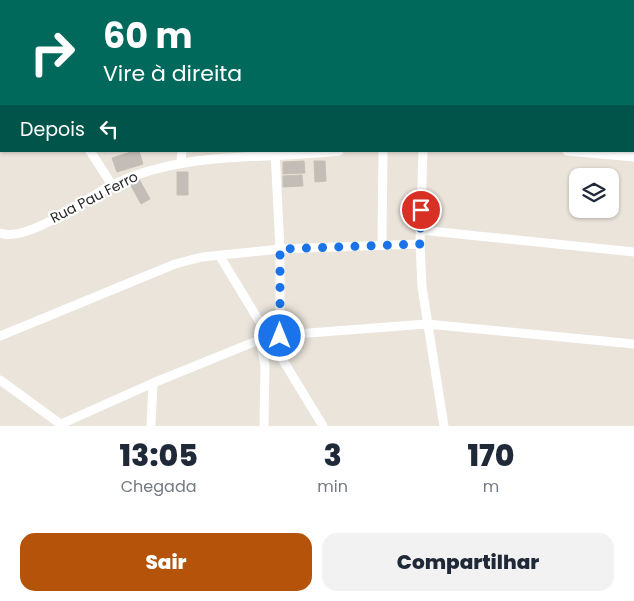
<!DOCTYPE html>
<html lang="pt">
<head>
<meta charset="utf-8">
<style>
  body { margin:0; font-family:Poppins,sans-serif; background:#f2f2f3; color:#1f2937; height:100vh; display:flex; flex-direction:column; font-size:19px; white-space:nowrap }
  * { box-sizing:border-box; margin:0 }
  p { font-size:16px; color:#747a83 }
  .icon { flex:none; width:28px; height:28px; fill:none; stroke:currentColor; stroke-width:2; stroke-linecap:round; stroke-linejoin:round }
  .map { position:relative; height:426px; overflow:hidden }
  .panel { display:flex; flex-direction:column; background:#fff; flex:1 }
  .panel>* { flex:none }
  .hud { position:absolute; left:0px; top:0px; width:635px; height:152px; box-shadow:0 1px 4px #0004; background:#00695c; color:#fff; overflow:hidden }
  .controls { position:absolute; left:569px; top:168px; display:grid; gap:10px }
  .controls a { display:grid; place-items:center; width:50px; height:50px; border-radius:10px; background:#fff; box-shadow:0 1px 4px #0004; font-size:25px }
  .pin { position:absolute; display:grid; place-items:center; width:42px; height:42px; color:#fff; margin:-21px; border:2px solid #fff; border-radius:50%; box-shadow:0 1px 5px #0007 }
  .me { position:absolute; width:55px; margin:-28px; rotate:0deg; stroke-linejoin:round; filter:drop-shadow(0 0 4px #0008) }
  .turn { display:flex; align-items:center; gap:18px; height:105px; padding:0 20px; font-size:22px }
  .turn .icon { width:65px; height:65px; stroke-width:2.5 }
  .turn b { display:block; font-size:35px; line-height:42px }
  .then { display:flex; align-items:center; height:48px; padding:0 20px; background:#0003; gap:10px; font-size:19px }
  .eta { display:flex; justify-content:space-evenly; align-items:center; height:85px; text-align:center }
  .eta b { font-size:30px; font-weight:800; line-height:35px }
  .button { display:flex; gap:10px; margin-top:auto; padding:10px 20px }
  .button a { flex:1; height:58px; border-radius:15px; background:#b45309; color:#fff; font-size:20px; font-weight:800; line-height:58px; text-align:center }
  .button a+a { background:#f2f2f3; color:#1f2937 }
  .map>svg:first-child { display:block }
  .pitch { fill:#c0e596 }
  .building { fill:#c2beb7; stroke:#c5c0b5 }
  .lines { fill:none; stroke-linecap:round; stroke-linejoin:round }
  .street { stroke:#fff; stroke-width:9 }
  .primary { stroke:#e8cf61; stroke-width:12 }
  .route { stroke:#1a73e8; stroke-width:9; stroke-dasharray:0 16.2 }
  .labels { text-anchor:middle; stroke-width:4.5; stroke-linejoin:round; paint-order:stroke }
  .street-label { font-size:14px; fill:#282828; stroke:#fff }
</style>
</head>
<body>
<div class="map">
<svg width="634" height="426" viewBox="0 0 634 426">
  <rect width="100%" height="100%" fill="#eae4db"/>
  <path class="pitch" d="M430 0H606L430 1Z"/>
  <path class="building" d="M197 0H219V1H197Z
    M249 0H269V1H249Z
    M134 151H139L143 164 117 172 112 158Z
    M304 161 305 173 283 174V162Z
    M314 161H325L326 181 315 182Z
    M177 172H188V195H177Z
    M302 175 303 186 283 187V176Z
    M139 179 150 199 141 204 130 184Z"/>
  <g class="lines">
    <path class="street" d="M42 0V1
      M184 0V1
      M274 0V1
      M392 1V0
      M431 1V0
      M614 1V0
      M90 151 112 185
      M275 151 280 249V336
      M423 151 420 244 422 287 444 426
      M567 151 634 157
      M181 162 182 151
      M420 230 634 252
      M0 233C29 243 85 198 112 185 184 150 262 160 339 151
      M382 243 383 151
      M219 255 323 426
      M0 336 175 264 202 257 280 249 420 244
      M260 340 265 365 264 426
      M0 380 63 426
      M61 424 153 383 269 336 427 324 634 344
      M151 426 153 383"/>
    <path class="primary" d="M0 3 1 0"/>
  </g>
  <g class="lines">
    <path class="route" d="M280 336V249L420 244 421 210"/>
  </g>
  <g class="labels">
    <g class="street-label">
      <text transform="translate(94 197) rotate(-27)" y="5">Rua Pau Ferro</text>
    </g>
  </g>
</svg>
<div class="controls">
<a><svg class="icon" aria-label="layers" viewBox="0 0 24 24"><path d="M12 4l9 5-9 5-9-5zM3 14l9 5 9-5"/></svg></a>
</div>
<div class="pin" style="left:421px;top:210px;background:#d93025"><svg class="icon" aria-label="arrive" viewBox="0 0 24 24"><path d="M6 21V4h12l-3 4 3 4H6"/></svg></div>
<svg class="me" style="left:280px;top:336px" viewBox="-20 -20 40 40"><circle r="17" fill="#1a73e8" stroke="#fff" stroke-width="3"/><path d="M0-11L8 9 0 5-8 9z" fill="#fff"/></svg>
<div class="hud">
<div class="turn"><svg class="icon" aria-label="right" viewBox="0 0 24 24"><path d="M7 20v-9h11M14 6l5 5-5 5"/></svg><div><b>60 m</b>Vire à direita</div></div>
<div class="then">Depois<svg class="icon" aria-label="left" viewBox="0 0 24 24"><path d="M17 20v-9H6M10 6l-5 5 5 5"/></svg></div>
</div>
</div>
<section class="panel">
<div class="eta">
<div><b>13:05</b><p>Chegada</p></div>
<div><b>3</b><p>min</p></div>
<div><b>170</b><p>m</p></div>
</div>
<div class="button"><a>Sair</a><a>Compartilhar</a></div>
</section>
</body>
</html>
